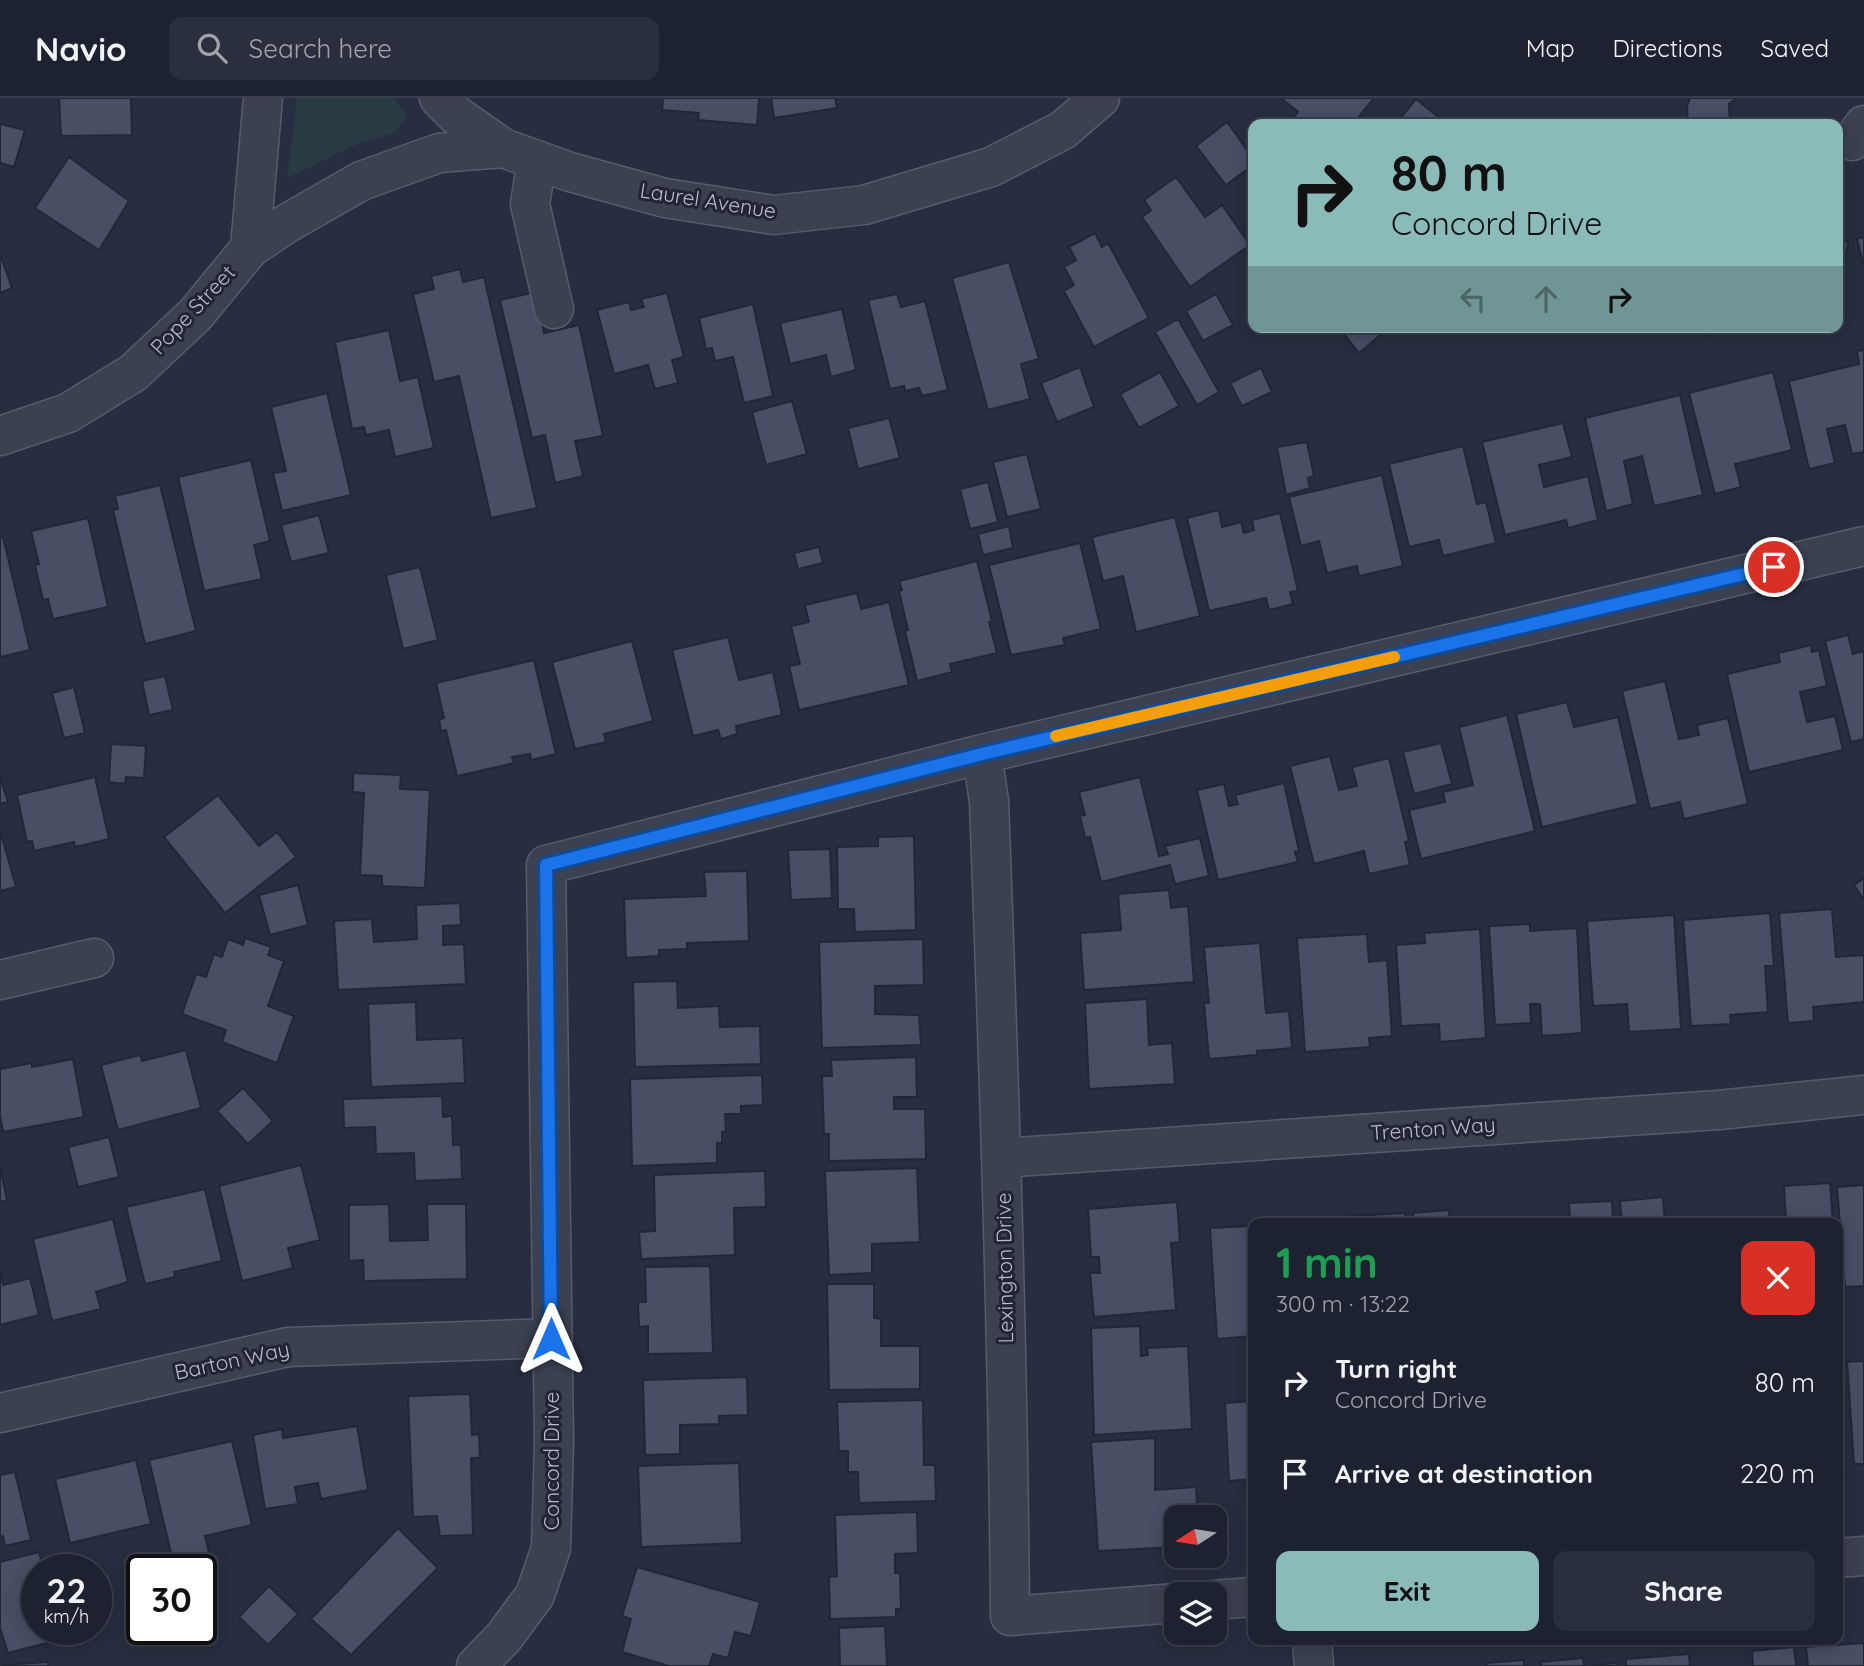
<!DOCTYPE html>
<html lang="en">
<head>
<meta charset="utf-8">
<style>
  body { margin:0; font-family:Quicksand,sans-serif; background:#2a2f3d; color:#f1f3f6; height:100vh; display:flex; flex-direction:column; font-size:26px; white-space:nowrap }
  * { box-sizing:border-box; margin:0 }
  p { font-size:23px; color:#a0a4ab }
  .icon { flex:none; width:38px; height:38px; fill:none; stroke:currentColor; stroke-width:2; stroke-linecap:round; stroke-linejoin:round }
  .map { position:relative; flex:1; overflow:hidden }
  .drawer { position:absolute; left:1248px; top:1120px; width:595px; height:427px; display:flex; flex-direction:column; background:#1d2231; border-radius:14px; box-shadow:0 4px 18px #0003,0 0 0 2px #3b3f4d }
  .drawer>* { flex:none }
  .hud { position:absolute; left:1248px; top:21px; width:595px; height:214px; border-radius:14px; box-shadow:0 4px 18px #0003,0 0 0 2px #3b3f4d; background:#8bbbb9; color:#111; overflow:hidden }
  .needle { width:46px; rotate:258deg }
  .controls { position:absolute; left:1164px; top:1407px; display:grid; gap:14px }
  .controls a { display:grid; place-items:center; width:63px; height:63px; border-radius:14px; background:#1d2231; box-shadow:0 4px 18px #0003,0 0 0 2px #3b3f4d; font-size:35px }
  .speed { position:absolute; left:21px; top:1456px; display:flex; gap:14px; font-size:35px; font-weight:700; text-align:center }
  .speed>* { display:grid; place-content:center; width:91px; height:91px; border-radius:50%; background:#1d2231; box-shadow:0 4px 18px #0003,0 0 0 2px #3b3f4d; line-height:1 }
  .speed small { font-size:18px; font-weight:400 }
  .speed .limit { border:4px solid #111; border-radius:10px; background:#fff; color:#111 }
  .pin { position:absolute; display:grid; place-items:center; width:60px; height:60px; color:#fff; margin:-30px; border:4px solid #fff; border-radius:50%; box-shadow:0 2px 7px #0007 }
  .me { position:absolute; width:77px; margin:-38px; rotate:0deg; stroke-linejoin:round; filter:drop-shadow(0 0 5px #0008) }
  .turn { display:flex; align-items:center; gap:24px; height:147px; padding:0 28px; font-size:32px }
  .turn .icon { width:91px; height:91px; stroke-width:2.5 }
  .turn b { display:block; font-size:49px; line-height:60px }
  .lanes { display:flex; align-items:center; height:66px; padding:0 28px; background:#0003; justify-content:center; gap:35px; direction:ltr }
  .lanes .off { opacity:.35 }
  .round { display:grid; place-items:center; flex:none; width:74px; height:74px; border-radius:14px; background:#2a2f3d }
  .summary { display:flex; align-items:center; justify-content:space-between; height:119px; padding:0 28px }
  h1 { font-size:42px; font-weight:800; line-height:52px; color:#1e9e55 }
  .primary-button { display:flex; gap:14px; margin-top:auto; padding:14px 28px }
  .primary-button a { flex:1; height:80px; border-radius:14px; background:#8bbbb9; color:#111; font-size:28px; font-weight:800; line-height:80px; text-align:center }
  .primary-button a+a { background:#2a2f3d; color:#f1f3f6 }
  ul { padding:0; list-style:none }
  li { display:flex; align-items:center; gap:21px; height:91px; padding:0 28px }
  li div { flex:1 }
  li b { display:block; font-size:26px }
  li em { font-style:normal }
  header { display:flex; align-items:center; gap:42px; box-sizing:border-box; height:98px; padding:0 35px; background:#1d2231; border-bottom:2px solid #3b3f4d }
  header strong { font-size:33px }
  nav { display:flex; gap:38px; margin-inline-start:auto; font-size:24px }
  .search { width:490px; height:63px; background:#2a2f3d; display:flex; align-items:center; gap:18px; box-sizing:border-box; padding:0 24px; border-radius:14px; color:#a0a4ab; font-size:26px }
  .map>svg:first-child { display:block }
  .green { fill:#293b42 }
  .building { fill:#484f65; stroke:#222738; stroke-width:2 }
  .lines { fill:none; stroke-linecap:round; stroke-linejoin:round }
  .minor-casing { stroke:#565c6b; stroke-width:41 }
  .minor { stroke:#3b4151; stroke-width:38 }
  .route-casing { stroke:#114b97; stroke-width:18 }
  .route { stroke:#1a73e8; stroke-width:12 }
  .slow { stroke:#f59e0b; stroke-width:12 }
  .labels { text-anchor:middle; stroke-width:6; stroke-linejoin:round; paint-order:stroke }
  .street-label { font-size:21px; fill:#b8bccb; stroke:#202536 }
</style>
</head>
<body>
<header>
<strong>Navio</strong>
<div class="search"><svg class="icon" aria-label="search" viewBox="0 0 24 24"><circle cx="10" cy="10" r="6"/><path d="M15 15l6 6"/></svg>Search here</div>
<nav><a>Map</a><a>Directions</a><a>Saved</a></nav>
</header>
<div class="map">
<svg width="1864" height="1568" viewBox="0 0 1864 1568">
  <rect width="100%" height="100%" fill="#272e41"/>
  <path class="green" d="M297 0H394L407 17 394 35 355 47 287 80Z"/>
  <path class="building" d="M59 0H131L132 37 61 38Z
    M663 0H759L757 27 698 22 699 15 662 12Z
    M771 0H835L837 10 774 20Z
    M1281 0H1374L1353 26H1301L1293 20 1298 14Z
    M1690 0H1737L1729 6 1730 26H1688L1687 8Z
    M1416 1 1447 26H1396Z
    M1227 24 1253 60V67L1226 87 1196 48Z
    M0 26 25 32 14 69 0 65Z
    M69 59 129 103 99 152 35 110Z
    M1176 79 1205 119 1222 107 1250 147 1190 189 1142 119 1151 112 1144 102Z
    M1095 135 1102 149 1108 145 1149 220 1094 249 1064 193 1074 187 1064 169 1076 162 1069 149Z
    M1864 139V170L1857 141Z
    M1838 142 1848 144 1839 194 1838 195Z
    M0 156 12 190 0 195Z
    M1009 164 1039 261 1021 266 1030 301 988 312 952 180Z
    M460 171 463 184 484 179 537 410 491 420 459 278 434 284 413 196 434 191 431 178Z
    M536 194 544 235 579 227 603 338 575 343 583 378 555 385 545 337 532 340 500 202Z
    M667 195 684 259 672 262 678 285 655 291 648 267 614 276 597 212 629 204 631 212 644 209 641 201Z
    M897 196 901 209 925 203 948 292 922 298 919 290 905 293 904 288 890 291 868 202Z
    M1216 196 1233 227 1203 243 1186 213Z
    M753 206 773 298 744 305 733 259 715 263 712 250 706 251 699 220Z
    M842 211 856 272 831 279 826 257 790 266 780 225Z
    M1178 221 1219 294 1197 307 1155 234Z
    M1338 229H1390L1359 255Z
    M1704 229H1740L1706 237Z
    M389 232 400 283 418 279 434 350 395 359 389 332 366 337 364 329 352 331 335 244Z
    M1864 252V354L1852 356 1845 327 1827 331 1835 365 1809 371 1789 283 1859 266 1857 253Z
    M1080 269 1094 309 1057 324 1041 285Z
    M1261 270 1272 294 1242 308 1230 285Z
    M1160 274 1179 308 1139 330 1120 296Z
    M1773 274 1792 352 1735 366 1741 389 1715 396 1689 295Z
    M327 295 351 397 282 413 273 375 286 373 271 309Z
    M1680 297 1703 397 1654 408 1642 358 1624 363 1633 406 1606 413 1585 320Z
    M792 303 807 356 766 367 752 314Z
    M889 320 900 360 858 371 848 330Z
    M1563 325 1572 359 1539 367 1544 389 1588 378 1598 422 1568 430 1566 422 1505 437 1482 344Z
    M1307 344 1314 378 1308 380 1310 390 1286 397 1277 349Z
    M1463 348 1477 406 1486 404 1496 445 1443 458 1439 442 1409 449 1389 366Z
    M1027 356 1041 411 1007 419 993 364Z
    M251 362 270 443 254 447 262 481 204 493 178 379Z
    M1382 377 1403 468 1359 478 1357 468 1327 475 1319 443 1301 448 1289 399Z
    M988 384 998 424 970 431 960 391Z
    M160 387 196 533 145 546 113 412 118 411 115 398Z
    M1219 412 1222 429 1241 424 1244 435 1254 432 1252 422 1280 415 1298 493 1290 494 1293 506 1269 512 1266 500 1209 513 1187 420Z
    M319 417 329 455 291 464 281 427Z
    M1175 419 1200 518 1136 534 1123 478 1103 483 1092 439Z
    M88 420 108 509 53 521 48 501 43 502 35 467 39 466 31 433Z
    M1009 428 1013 450 983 457 978 436Z
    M3 439 30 552 0 559V440Z
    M1080 445 1101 531 1063 540 1065 547 1011 557 989 467Z
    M819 449 823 465 798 471 794 455Z
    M977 463 992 523 989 524 997 555 950 566 952 574 917 583 905 533 908 532 899 493 902 492 899 483Z
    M420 469 438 542 403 551 386 477Z
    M857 495 861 511 889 504 909 587 799 612 789 568 800 566 791 528 809 524 805 507Z
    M1848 537 1853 556 1864 553V641L1851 644 1825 543Z
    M728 539 739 582 773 574 782 617 736 628 737 636 721 641 718 632 693 638 672 552Z
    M632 543 653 623 604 636 606 644 575 651 552 564Z
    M1811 547 1812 554 1819 552 1827 588 1800 594 1807 624 1835 618 1843 652 1749 674 1727 576 1780 564 1778 555Z
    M534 562 556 656 531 662 530 656 512 659 514 665 457 678 446 632 441 633 439 622 444 620 436 585Z
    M165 578 173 612 149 617 142 583Z
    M1665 583 1679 641 1699 637 1697 627 1728 620 1748 706 1684 721 1680 704 1650 711 1622 593Z
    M74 589 85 635 64 640 52 595Z
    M1567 604 1574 629 1618 619 1638 706 1542 729 1516 616Z
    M1507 617 1535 733 1421 761 1409 712 1445 704 1443 694 1473 687 1459 629Z
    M1441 645 1452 686 1414 696 1403 654Z
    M111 646 146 648 144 680 126 679 125 686 109 684Z
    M1330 658 1339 692 1357 688 1352 669 1389 660 1409 743 1405 744 1410 767 1369 776 1364 753 1314 766 1290 668Z
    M353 675 401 677 400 691 430 692 425 790 382 788V778L360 777 364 695 353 694Z
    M0 679 8 704 0 706Z
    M95 679 109 741 75 749 74 744 34 753 32 743 27 744 17 697Z
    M1140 679 1159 758 1168 756 1165 748 1200 740 1209 778 1175 786 1170 767 1101 784 1090 739 1085 740 1080 718 1085 717 1079 694Z
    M1284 685 1299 753 1295 754 1298 764 1218 782 1197 692 1224 686 1229 708 1238 706 1235 697Z
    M218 697 259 748 277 734 296 759 225 815 164 739Z
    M0 732 16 789 0 793Z
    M914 738 916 832 855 834 854 811H838L837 749 878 748V739Z
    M830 751 832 800 791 802 788 752Z
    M747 773 749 843 687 845V851L659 852V858L626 860 624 801 706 798 704 774Z
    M1864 780V802L1854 787Z
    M298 787 308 827 270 837 259 797Z
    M1169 792 1171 810 1188 808 1194 884 1084 892 1080 835 1121 832 1118 796Z
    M460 805 461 827 443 828V847L464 846 466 886 338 892 334 823 372 821 374 844 417 841 416 807Z
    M1832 811 1836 859 1864 857V904L1813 909 1814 923 1788 925 1779 815Z
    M1770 815 1774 868H1765L1768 914 1730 917 1731 926 1691 928 1683 822Z
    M1674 817 1681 931 1629 934 1627 906 1593 908 1587 823Z
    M1530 826V833L1577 830 1582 935 1542 938 1540 906H1530L1531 925 1495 927 1489 828Z
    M1480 831 1486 940 1440 944 1439 926 1401 928 1396 847 1425 845 1424 835Z
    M1367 836 1369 864 1387 862 1392 938 1369 940 1370 949 1305 954 1297 840Z
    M245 840 271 849 268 857 284 863 268 908 294 918 277 965 222 944 226 932 182 916 196 876 206 879 214 856 222 859 228 841 243 847Z
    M923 841 924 887 875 888V916L919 917 921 947 822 950 819 844Z
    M1260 845 1266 915 1289 913 1292 950 1257 953V957L1209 961 1204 905H1209L1204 849Z
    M677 883 678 910 719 908 720 929 760 928 761 966 635 969 633 884Z
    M1147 901 1149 947 1172 945 1175 986 1089 991 1085 905Z
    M416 904 417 942 463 940 465 985 371 989 368 906Z
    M186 952 201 1010 118 1032 101 967 140 957 142 963Z
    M916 959 917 999H894V1011H925L926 1061 829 1063V1036H824L822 978H832L831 962Z
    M73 961 84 1019 3 1034 0 1018V971L32 965V969Z
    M762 977 763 1007 741 1008V1016H725L726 1034H722V1045H717V1065L632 1068 630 981Z
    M243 990 273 1023 248 1046 217 1013Z
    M442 998 443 1019 452 1018 453 1047H461L462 1081 415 1083 414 1055 376 1056 375 1029 344 1030 343 1001Z
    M109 1039 119 1079 78 1089 68 1049Z
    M301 1067 320 1142 288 1150 293 1170 242 1183 219 1088Z
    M0 1069 7 1102 0 1104Z
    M917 1070 920 1144 872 1146V1175L829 1177 825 1073Z
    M765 1073 766 1109 734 1110 735 1157 641 1161 639 1134 655 1133 654 1077Z
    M1830 1085 1833 1125H1786L1784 1088Z
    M1864 1087V1188L1845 1189 1837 1089Z
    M205 1091 222 1163 174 1174 175 1179 145 1186 126 1109Z
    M1663 1099 1665 1125H1622L1620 1103Z
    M1612 1103 1613 1125H1570L1569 1105Z
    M1177 1104 1180 1144 1171 1145 1176 1212 1094 1219 1090 1175H1100L1099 1159H1091L1088 1111Z
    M389 1106 390 1143 428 1142 427 1106H466L467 1181 364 1183 363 1162 349 1163V1107Z
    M1449 1112 1450 1125H1414L1413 1115Z
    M1405 1115 1406 1125H1339L1338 1119Z
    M113 1121 128 1184 96 1194 101 1211 52 1223 33 1141Z
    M1251 1128V1140H1253V1238L1217 1241 1210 1130Z
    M710 1168 713 1255 648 1256V1228L639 1229 638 1204H646L645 1169Z
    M0 1174 3 1187 30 1180 39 1217 0 1227Z
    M827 1186H874V1220L881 1221V1248H920V1291L829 1292Z
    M1140 1228 1141 1258 1148 1257 1147 1250 1188 1248 1192 1331 1094 1337 1091 1230Z
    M1864 1263V1366H1854L1847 1264Z
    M747 1279 748 1317 719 1318V1326L680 1327V1356L645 1357 643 1282Z
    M470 1296 472 1337 479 1336 480 1360H471L473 1437 440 1438 437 1418 413 1419 408 1298Z
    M923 1302 924 1367H935L936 1403 859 1405 858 1374H848V1353H839L837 1304Z
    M1253 1303V1381L1229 1383 1225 1305Z
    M1842 1323 1846 1386H1838V1324Z
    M357 1328 368 1392 321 1401 318 1385 295 1389 298 1406 265 1411 253 1337 282 1331 283 1340Z
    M1155 1340V1392L1196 1389 1198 1419H1176V1449L1098 1453 1091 1344Z
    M232 1343 252 1427 205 1438 215 1479 201 1482V1472H175L149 1362Z
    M136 1362 151 1426 70 1445 55 1381Z
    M739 1365 742 1445 641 1449 638 1368Z
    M15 1374 31 1442 5 1448 3 1438 0 1439V1377Z
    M917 1414 918 1455 895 1456V1475H900L901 1511H896V1519L830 1521 829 1479 837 1478 835 1417Z
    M398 1430 438 1470 351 1557 311 1521Z
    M39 1454 44 1472H37V1531H59L62 1541 8 1555 0 1530V1464Z
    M637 1469 760 1504 751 1538 735 1534 728 1560 713 1556 709 1568H669L622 1554 631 1521 622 1518Z
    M269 1488 298 1516 268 1547 239 1519Z
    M885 1528 887 1568H840L839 1530Z
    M1864 1545V1568H1808L1806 1549Z
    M1794 1549 1796 1568H1753L1752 1553Z
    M1689 1556 1690 1568H1626V1561Z
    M1583 1560 1584 1568H1541V1564Z
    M1524 1562V1568H1487L1486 1565Z
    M48 1564V1568L2 1567Z
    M1617 1565 1618 1568H1593V1567Z"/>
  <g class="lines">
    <defs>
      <path id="minor" d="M439 0 456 17 503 50 570 74 665 100 774 117 864 107 991 69 1063 32 1100 0
        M1852 43 1864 27
        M537 62 530 106 554 211
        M250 150 286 126 361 83 439 55 503 50
        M0 338 68 315 133 275 195 217 250 150 263 0
        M982 656 989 703C999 975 1008 1246 1010 1518L1176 1505
        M0 882 94 860
        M1002 1060 1719 1012 1864 997
        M0 1315 288 1249 551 1240
        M1838 1460 1864 1458
        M1214 1502 1253 1499
        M1312 1542 1314 1568
        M476 1568 504 1539 535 1497 551 1450 554 1344 546 767 982 656 1864 448"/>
    </defs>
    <use href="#minor" class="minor-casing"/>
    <use href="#minor" class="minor"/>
  </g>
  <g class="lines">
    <defs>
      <path id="route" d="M551 1241 546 767 982 656 1774 469"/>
    </defs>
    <use href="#route" class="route-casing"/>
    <use href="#route" class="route"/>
    <path class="slow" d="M1056 638 1394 559"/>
  </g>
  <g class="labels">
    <g class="street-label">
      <text transform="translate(708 103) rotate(9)" y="7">Laurel Avenue</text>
      <text transform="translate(193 212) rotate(-47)" y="7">Pope Street</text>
      <text transform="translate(1433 1031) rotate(-4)" y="7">Trenton Way</text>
      <text transform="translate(1005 1170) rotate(-91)" y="7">Lexington Drive</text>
      <text transform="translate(232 1263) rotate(-12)" y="7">Barton Way</text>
      <text transform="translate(552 1363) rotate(-90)" y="7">Concord Drive</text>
    </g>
  </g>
</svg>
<div class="controls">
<a><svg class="needle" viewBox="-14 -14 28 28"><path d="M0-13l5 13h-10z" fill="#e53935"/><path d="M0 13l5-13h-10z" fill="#a0a4ab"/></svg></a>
<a><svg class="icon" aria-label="layers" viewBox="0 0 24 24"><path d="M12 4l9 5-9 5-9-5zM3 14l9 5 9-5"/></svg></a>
</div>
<div class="speed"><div>22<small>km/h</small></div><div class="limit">30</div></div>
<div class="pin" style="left:1774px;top:469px;background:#d93025"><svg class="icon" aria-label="arrive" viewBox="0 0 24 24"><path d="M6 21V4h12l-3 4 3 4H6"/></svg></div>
<svg class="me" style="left:551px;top:1241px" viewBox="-20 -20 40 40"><path d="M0-17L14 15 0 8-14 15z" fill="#1a73e8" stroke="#fff" stroke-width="4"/></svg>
<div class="hud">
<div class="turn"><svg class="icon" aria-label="right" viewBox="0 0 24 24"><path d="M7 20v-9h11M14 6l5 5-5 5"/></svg><div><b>80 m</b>Concord Drive</div></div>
<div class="lanes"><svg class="icon off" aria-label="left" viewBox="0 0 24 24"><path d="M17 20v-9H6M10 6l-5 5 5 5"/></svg><svg class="icon off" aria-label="ahead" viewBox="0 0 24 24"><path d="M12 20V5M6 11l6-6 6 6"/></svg><svg class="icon" aria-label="right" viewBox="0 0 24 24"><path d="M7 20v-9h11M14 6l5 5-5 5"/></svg></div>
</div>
<section class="drawer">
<div class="summary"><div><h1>1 min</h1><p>300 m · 13:22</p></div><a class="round" style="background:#d93025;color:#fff"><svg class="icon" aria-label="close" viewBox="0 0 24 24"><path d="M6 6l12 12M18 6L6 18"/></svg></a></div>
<ul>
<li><svg class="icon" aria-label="right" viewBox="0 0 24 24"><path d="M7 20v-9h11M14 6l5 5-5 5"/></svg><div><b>Turn right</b><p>Concord Drive</p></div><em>80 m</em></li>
<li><svg class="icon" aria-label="arrive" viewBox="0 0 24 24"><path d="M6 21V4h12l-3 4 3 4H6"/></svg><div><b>Arrive at destination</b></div><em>220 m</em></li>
</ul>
<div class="primary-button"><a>Exit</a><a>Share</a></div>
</section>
</div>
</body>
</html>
